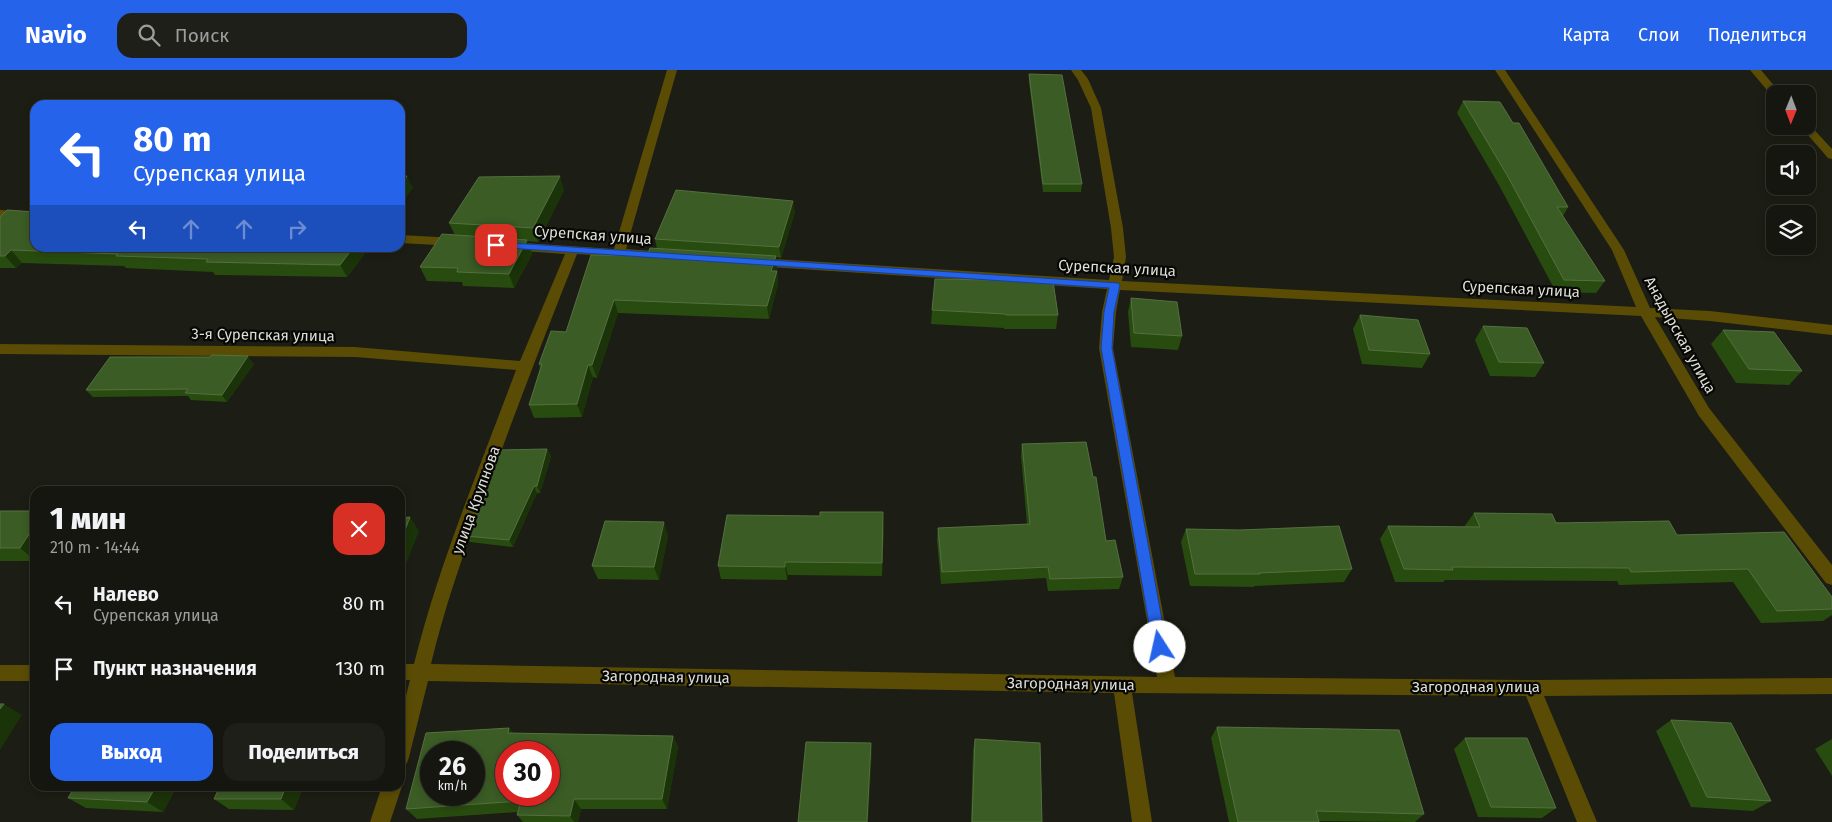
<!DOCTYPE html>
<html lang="ru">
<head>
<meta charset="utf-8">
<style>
  body { margin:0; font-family:"Fira Sans",sans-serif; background:#1e1f18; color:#f1f3f6; height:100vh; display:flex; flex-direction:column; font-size:19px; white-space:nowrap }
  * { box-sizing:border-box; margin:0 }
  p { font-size:16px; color:#9d9f9e }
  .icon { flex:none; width:28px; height:28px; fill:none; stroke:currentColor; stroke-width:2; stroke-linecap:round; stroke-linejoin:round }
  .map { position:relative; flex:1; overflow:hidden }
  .drawer { position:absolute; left:30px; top:416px; width:375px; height:305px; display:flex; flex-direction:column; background:#15160f; border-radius:15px; box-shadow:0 2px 8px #0003,0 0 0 1px #34352f }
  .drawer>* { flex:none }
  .guide { position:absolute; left:30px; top:30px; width:375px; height:152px; border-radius:15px; box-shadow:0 2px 8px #0003,0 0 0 1px #34352f; background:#2563eb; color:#fff; overflow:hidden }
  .needle { width:32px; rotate:181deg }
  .tools { position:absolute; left:1766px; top:15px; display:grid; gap:10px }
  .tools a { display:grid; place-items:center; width:50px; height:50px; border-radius:10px; background:#15160f; box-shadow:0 2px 8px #0003,0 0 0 1px #34352f; font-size:25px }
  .speed { position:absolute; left:420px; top:671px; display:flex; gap:10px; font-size:25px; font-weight:700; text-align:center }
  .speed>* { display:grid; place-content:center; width:65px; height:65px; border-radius:50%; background:#15160f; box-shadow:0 2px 8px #0003,0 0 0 1px #34352f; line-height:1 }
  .speed small { font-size:12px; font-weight:400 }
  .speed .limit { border:8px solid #d22; background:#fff; color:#111 }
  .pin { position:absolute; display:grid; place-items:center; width:42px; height:42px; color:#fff; margin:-21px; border-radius:10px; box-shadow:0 2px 8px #0006 }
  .me { position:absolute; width:55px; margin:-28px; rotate:350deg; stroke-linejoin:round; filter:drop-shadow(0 0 4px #0008) }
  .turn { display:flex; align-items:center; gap:18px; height:105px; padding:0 20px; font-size:22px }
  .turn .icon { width:65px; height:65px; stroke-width:2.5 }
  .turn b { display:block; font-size:35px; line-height:42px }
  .lanes { display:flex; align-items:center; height:48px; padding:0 20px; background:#0003; justify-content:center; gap:25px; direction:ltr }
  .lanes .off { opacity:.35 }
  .round { display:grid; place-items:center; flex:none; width:52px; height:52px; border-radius:15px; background:#1e1f18 }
  .headline { display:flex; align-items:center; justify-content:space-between; height:85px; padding:0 20px }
  h1 { font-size:30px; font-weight:800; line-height:38px }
  .button { display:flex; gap:10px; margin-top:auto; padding:10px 20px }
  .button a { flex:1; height:58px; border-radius:15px; background:#2563eb; color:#fff; font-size:20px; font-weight:800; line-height:58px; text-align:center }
  .button a+a { background:#1e1f18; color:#f1f3f6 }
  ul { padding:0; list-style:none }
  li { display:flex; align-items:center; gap:15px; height:65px; padding:0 20px }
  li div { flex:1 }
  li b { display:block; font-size:19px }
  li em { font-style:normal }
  header { display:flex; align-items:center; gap:30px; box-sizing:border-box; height:70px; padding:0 25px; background:#2563eb; color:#fff }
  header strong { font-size:24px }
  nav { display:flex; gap:28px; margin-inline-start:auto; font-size:18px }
  .search { width:350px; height:45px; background:#1e1f18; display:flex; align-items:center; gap:12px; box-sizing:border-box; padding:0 18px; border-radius:15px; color:#9d9f9e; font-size:19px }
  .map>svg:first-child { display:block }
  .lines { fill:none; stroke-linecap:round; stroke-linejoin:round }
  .street { fill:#5a4c04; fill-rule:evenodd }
  .wall { fill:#284c0f }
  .shaded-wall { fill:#1b3308 }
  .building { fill:#3b5c25; stroke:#557041; fill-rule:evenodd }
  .route { fill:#2563eb; stroke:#184099 }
  .labels { text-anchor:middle; stroke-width:4.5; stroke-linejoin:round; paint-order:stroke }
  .street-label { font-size:15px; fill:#dedfd9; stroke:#070704 }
</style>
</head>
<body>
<header>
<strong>Navio</strong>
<div class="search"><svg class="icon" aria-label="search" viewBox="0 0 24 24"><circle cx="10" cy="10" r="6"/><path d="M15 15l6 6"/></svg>Поиск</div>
<nav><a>Карта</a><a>Слои</a><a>Поделиться</a></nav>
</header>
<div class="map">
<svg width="1832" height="752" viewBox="0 0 1832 752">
  <rect width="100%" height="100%" fill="#1c1d14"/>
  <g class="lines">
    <path class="street" d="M667 0H677L626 179 666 182 672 186 666 190 577 184C547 259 518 335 490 411 468 471 446 531 431 594L1157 607 1099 278 1102 242 1107 219 756 196 750 192 756 188 1109 210 1114 187 1111 158 1091 38 1078 10 1071 0H1081L1088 9 1101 38 1123 158 1126 187 1122 211 1636 237 1612 180 1495 0H1505L1624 180 1650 238 1710 241 1832 255V265L1710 251 1655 247 1709 338 1832 495V515L1826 513 1699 346 1641 246 1120 220 1116 242 1113 278 1175 607 1532 610 1832 608V624L1544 626 1597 752H1577L1526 626 1132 623 1152 752H1132L1114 623 428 611 409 687 407 693 400 696V649L410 610H400V594H414C439 493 480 397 516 300L355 287 0 284V274L355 277 520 291 565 184 509 180 503 176 509 172 614 179Z
      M1750 0H1761L1781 24H1775V27L1772 26Z
      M1808 53 1832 79V89L1828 88 1800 56H1808Z
      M0 140 35 142V150L0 148Z
      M400 165 456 168 462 172 456 176 400 173Z
      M0 595H35V611H0Z
      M400 712 402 716 390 752H370L382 716H400Z"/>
  </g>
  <path class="wall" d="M1029 4 1082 114 1081 122H1043L1029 12Z
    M1463 31 1568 137 1563 146 1605 211 1596 223 1556 222 1500 117 1457 43Z
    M564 120 538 172 527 171 532 184 514 218 463 216 462 212 427 211 420 197 455 165 449 153Z
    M795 142 781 188 776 187 778 214 769 249 618 243 597 308 593 307 582 347 534 348 529 335 540 298 539 294 566 262 647 186 657 179 655 169Z
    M0 147 35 178H369L347 207 215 205 213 202 126 198 124 196 22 193 16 198H0Z
    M1131 228 1182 266 1178 280 1131 277 1128 242Z
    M932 240 1058 245 1056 259H1004V258L931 254Z
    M1360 245 1430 284 1422 298 1362 294 1353 259Z
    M1483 256 1544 293 1535 307 1490 306 1475 270Z
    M1723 260 1802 301 1789 315 1736 313 1711 274Z
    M254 294 227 332 191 330 188 326 93 327 86 320Z
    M1022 374 1093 407 1106 471 1123 507 1119 519 1048 521 1046 508 941 514 937 470 938 458 1027 454 1021 386Z
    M547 379 551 387 540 423H537L513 477 470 472 466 466Z
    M0 441H35V491H0Z
    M1474 443 1677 465 1832 527V545L1823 551 1761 553 1733 512 1619 515 1617 511 1445 510 1443 512H1395L1380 469 1388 456 1464 457Z
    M884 455 882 506 788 505 787 510 721 509 718 496Z
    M1186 459 1352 499 1344 512 1254 516V517L1190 516 1181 472Z
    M668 465 659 510 598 509 592 496Z
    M1671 650 1771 731 1753 741 1691 737 1656 661Z
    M1217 657 1424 744 1415 752 1319 751V752H1229L1211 668Z
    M509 658 513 663 673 666 678 677 667 739H581L578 752H523L517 745 518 742 417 749 406 739Z
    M1465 668 1556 738 1542 748 1478 747 1454 679Z
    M975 669 1042 752H971L973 680Z
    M1832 669V706L1815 679Z
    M177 716 163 742 86 738 68 728Z
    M304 716 294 740 229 739 214 729Z"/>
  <path class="shaded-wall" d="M407 106 413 118 400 136V116Z
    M560 106 564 120 538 172 533 158Z
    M793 131 795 142 781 188 779 177Z
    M527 170 532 184 514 218 509 204Z
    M353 178H369L347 207 340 195Z
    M11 180 22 193 16 198 5 186Z
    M776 186 778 214 769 249 767 236 771 201Z
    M614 230 618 243 597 308 592 295Z
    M248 286 254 294 227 332 222 325Z
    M588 295 593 307 582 347 577 334Z
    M547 379 551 387 540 423 537 416Z
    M534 416 537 423 513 477 509 470Z
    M883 442 884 455 882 506V493Z
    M410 447 419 461 400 510V473Z
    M664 452 668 465 659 510 654 497Z
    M35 455V490L20 478Z
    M785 492 788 505 787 510 785 497Z
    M4 634 22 645 0 680V639Z
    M509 658 517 669 508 663Z
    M673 666 678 677 667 739 662 729Z
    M871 673 872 684 868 752H867Z
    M156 716H177L163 742 147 732Z
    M286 716H304L294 740 281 729Z
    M574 729 581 739 578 752H574L570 746Z"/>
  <path class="building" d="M1029 4 1062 5 1082 114H1043Z
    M1463 31 1500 32 1513 53H1519L1568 137H1557L1605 211 1564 210 1507 105Z
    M400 106H407L400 116Z
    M560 106 533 158 449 153 479 107Z
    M676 120 793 131 779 177 655 169Z
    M7 140 35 142V178H353L340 195 206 192 208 189 116 186 118 184 11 180 5 186H0V147Z
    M442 164 527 170 509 204 457 202 458 198 420 197Z
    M650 178 776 186 771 201H777L767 236 614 230 592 295H588L577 334 529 335 542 294H539L551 261 566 262 591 185 647 186Z
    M935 209 1053 211 1058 245H1006L1005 244 932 240Z
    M1131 228 1177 232 1182 266 1134 263Z
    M1360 245 1418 250 1430 284 1369 280Z
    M1483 256 1527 258 1544 293 1499 292Z
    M1723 260 1774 262 1802 301 1749 299Z
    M212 285 248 286 222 325 185 323 188 319 86 320 110 287H210Z
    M1086 372 1093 407H1096L1106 471 1115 470 1123 507 1050 509 1048 497 942 502 938 458 1030 454 1022 374Z
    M547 379 537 416H534L509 470 466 466 480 434 499 380Z
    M0 441H35V455L20 478H0Z
    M820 442H883L882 493 785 492V497L718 496 727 445 820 446Z
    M1474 443 1552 444 1556 453 1669 451 1677 465 1784 462 1832 527V539L1777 541 1748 499 1631 502 1629 498 1452 497 1453 500 1404 499 1388 456 1480 457Z
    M410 447 400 473V448Z
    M605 451 664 452 654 497 592 496Z
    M1339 456 1352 499 1259 503 1260 504H1195L1186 459 1240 460Z
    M0 634H4L0 639Z
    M1671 650 1731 653 1771 731 1707 727Z
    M1217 657 1399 660 1424 744 1316 741 1319 752H1238Z
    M509 658 508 663 673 666 662 729H574L570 746 517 745 521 731 406 739 426 663ZM431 682H474V725H431ZM506 682H549V725H506Z
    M1465 668H1527L1556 738 1491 737Z
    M975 669 1040 673 1042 752H972Z
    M806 672 871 673 867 752H798Z
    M75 716H156L147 732 68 728Z
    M220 716H286L281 729H214Z"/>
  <path class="route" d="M496 172 1118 213 1120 215 1114 242 1112 278 1167 577 1165 581 1160 583 1155 581 1153 577 1101 278 1104 242 1109 218 493 177V173Z"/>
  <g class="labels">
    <g class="street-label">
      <text transform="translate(593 165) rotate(4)" y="5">Сурепская улица</text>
      <text transform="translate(1117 198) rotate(3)" y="5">Сурепская улица</text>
      <text transform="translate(1521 219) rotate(3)" y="5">Сурепская улица</text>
      <text transform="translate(263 265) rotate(1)" y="5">3-я Сурепская улица</text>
      <text transform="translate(1680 265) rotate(61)" y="5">Анадырская улица</text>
      <text transform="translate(476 430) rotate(-70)" y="5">улица Крупнова</text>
      <text transform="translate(666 607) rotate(1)" y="5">Загородная улица</text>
      <text transform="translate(1071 614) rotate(1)" y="5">Загородная улица</text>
      <text x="1476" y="622">Загородная улица</text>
    </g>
  </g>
</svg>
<div class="tools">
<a><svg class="needle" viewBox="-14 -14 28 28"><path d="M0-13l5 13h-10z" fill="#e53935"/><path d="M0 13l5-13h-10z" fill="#9d9f9e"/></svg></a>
<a><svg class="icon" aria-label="sound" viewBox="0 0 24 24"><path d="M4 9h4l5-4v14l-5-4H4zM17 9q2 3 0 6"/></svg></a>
<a><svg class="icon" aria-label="layers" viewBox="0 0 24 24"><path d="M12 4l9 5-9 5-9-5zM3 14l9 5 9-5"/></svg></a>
</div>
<div class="speed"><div>26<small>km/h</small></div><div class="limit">30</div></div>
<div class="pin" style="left:496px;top:175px;background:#d93025"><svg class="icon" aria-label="arrive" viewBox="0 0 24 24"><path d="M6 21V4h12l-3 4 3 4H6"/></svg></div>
<svg class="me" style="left:1160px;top:577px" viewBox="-20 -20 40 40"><circle r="19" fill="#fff"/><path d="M0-13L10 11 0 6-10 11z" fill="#2563eb"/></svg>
<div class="guide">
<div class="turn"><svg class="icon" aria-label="left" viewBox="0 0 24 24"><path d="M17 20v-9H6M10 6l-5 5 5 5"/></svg><div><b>80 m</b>Сурепская улица</div></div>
<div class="lanes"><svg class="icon" aria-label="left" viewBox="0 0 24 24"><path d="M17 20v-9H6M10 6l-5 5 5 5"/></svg><svg class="icon off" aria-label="ahead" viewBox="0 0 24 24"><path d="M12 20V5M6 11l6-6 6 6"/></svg><svg class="icon off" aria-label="ahead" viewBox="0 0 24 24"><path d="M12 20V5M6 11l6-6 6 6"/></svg><svg class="icon off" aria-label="right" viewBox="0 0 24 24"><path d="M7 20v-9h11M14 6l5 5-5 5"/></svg></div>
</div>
<section class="drawer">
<div class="headline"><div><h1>1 мин</h1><p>210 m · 14:44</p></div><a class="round" style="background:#d93025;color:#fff"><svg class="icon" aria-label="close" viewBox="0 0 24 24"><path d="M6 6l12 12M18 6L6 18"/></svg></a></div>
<ul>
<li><svg class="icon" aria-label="left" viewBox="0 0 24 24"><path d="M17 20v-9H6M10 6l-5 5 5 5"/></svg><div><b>Налево</b><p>Сурепская улица</p></div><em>80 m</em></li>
<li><svg class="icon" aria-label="arrive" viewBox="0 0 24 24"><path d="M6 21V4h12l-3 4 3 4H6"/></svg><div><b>Пункт назначения</b></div><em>130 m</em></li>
</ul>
<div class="button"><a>Выход</a><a>Поделиться</a></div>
</section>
</div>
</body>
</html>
